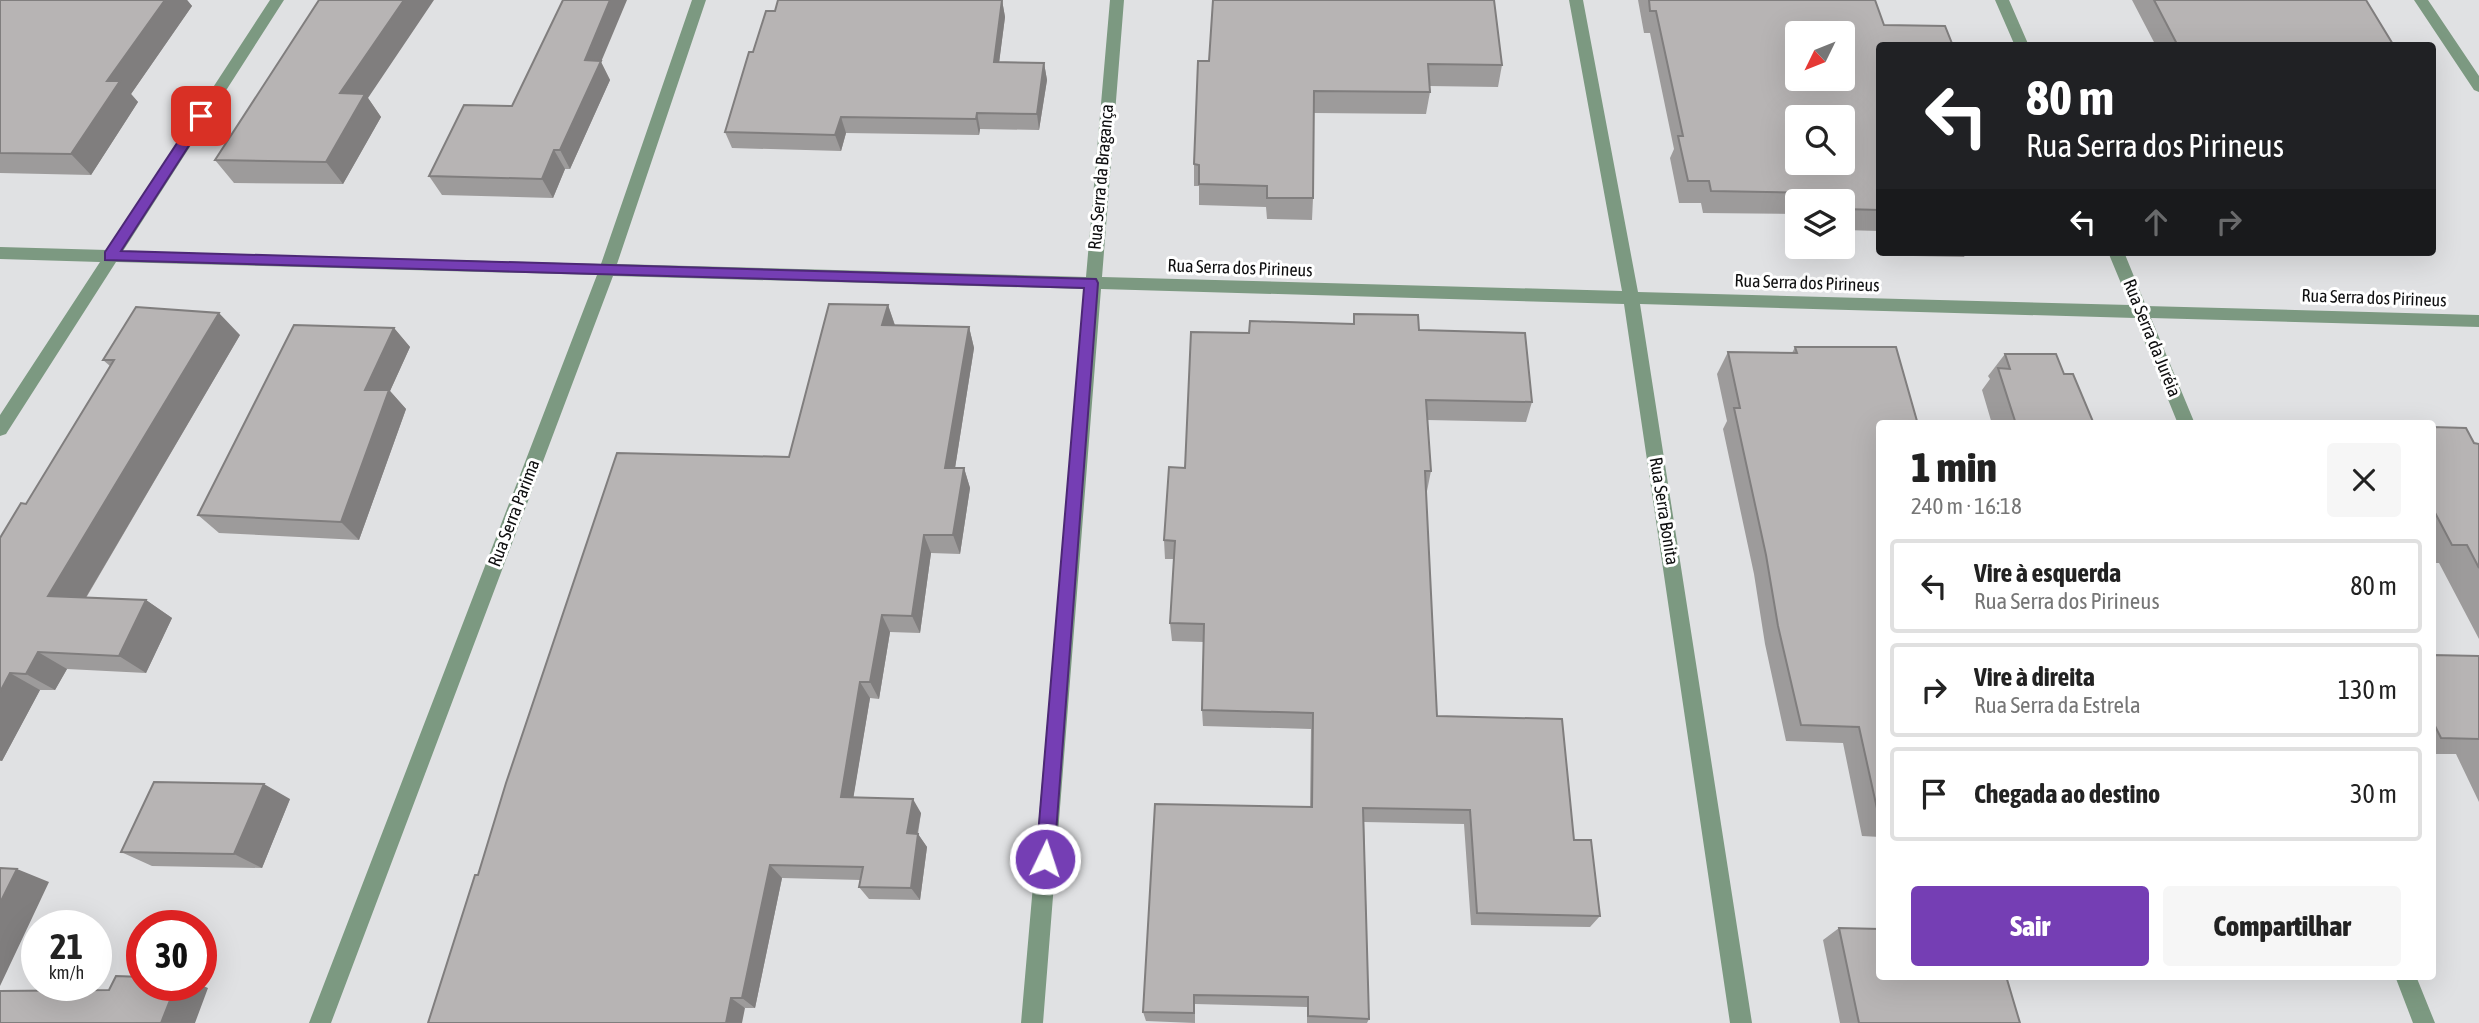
<!DOCTYPE html>
<html lang="pt">
<head>
<meta charset="utf-8">
<style>
  body { margin:0; font-family:"Asap Condensed",sans-serif; background:#f6f6f6; color:#222; height:100vh; display:flex; flex-direction:column; font-size:26px; white-space:nowrap }
  * { box-sizing:border-box; margin:0 }
  p { font-size:23px; color:#767676 }
  .icon { flex:none; width:38px; height:38px; fill:none; stroke:currentColor; stroke-width:2; stroke-linecap:round; stroke-linejoin:round }
  .map { position:relative; flex:1; overflow:hidden }
  .drawer { position:absolute; left:1876px; top:420px; width:560px; height:560px; display:flex; flex-direction:column; background:#fff; border-radius:7px; box-shadow:0 7px 28px #0002 }
  .drawer>* { flex:none }
  .banner { position:absolute; left:1876px; top:42px; width:560px; height:214px; border-radius:7px; box-shadow:0 7px 28px #0002; background:#202124; color:#fff; overflow:hidden }
  .needle { width:46px; rotate:227deg }
  .controls { position:absolute; left:1785px; top:21px; display:grid; gap:14px }
  .controls a { display:grid; place-items:center; width:70px; height:70px; border-radius:7px; background:#fff; box-shadow:0 7px 28px #0002; font-size:35px }
  .speed { position:absolute; left:21px; top:910px; display:flex; gap:14px; font-size:35px; font-weight:700; text-align:center }
  .speed>* { display:grid; place-content:center; width:91px; height:91px; border-radius:50%; background:#fff; box-shadow:0 7px 28px #0002; line-height:1 }
  .speed small { font-size:18px; font-weight:400 }
  .speed .limit { border:10px solid #d22; background:#fff; color:#111 }
  .pin { position:absolute; display:grid; place-items:center; width:60px; height:60px; color:#fff; margin:-30px; border-radius:14px; box-shadow:0 4px 10px #0006 }
  .me { position:absolute; width:77px; margin:-38px; rotate:4deg; stroke-linejoin:round; filter:drop-shadow(0 0 5px #0008) }
  .turn { display:flex; align-items:center; gap:24px; height:147px; padding:0 35px; font-size:32px }
  .turn .icon { width:91px; height:91px; stroke-width:2.5 }
  .turn b { display:block; font-size:49px; line-height:60px }
  .lanes { display:flex; align-items:center; height:66px; padding:0 35px; background:#0003; justify-content:center; gap:35px; direction:ltr }
  .lanes .off { opacity:.35 }
  .round { display:grid; place-items:center; flex:none; width:74px; height:74px; border-radius:7px; background:#f6f6f6 }
  .head { display:flex; align-items:center; justify-content:space-between; height:119px; padding:0 35px }
  h1 { font-size:42px; font-weight:800; line-height:52px }
  .cta { display:flex; gap:14px; margin-top:auto; padding:14px 35px }
  .cta a { flex:1; height:80px; border-radius:7px; background:#753eb4; color:#fff; font-size:28px; font-weight:800; line-height:80px; text-align:center }
  .cta a+a { background:#f6f6f6; color:#222 }
  ul { padding:0; list-style:none }
  li { display:flex; align-items:center; gap:21px; height:94px; margin:0 14px 10px; padding:0 21px; border:4px solid #e0e0e0; border-radius:7px }
  li div { flex:1 }
  li b { display:block; font-size:26px }
  li em { font-style:normal }
  .map>svg:first-child { display:block }
  .lines { fill:none; stroke-linecap:round; stroke-linejoin:round }
  .minor { fill:#7c9981; fill-rule:evenodd }
  .wall { fill:#9d9b9b }
  .shaded-wall { fill:#807e7e }
  .building { fill:#b7b4b4; stroke:#807e7e; stroke-width:2; fill-rule:evenodd }
  .route { fill:#753eb4; stroke:#4c2875; stroke-width:2 }
  .labels { text-anchor:middle; stroke-width:6; stroke-linejoin:round; paint-order:stroke }
  .street-label { font-size:18px; fill:#0f0f10; stroke:#fff }
</style>
</head>
<body>
<div class="map">
<svg width="2479" height="1023" viewBox="0 0 2479 1023">
  <rect width="100%" height="100%" fill="#e0e1e3"/>
  <g class="lines">
    <path class="minor" d="M270 0H284L123 251 601 264 692 0H706L617 264 1086 277 1110 0H1124L1102 277 1622 291 1569 0H1583L1638 292 2130 305 2108 252H2124L2146 306 2479 315V327L2151 318 2195 424H2178L2135 318 1640 304 1752 1023H1730L1624 304 1101 289 1043 1023H1021L1085 289 613 276 331 1023H309L597 275 116 262 6 434 0 436V415L100 262 0 259V247L107 250Z
      M1995 0H2009L2029 46H2015Z
      M2414 0H2428L2479 76V92L2474 90Z
      M2395 976H2416L2435 1023H2413Z"/>
  </g>
  <path class="wall" d="M0 0H187L192 6 131 94 138 102 91 175 0 173Z
    M1002 0 1005 17 999 62 1044 63 1047 80 1039 130 980 129 979 135 846 133 841 151 732 148 725 132 753 52Z
    M1638 0H1875L1880 46V231L1843 230V201H1797V214L1703 213 1701 203H1679L1670 158 1674 149 1650 33H1644Z
    M2132 0H2366L2394 46H2156Z
    M1209 61 1502 65 1498 87 1429 86 1430 92 1426 114 1314 113 1313 198 1312 220 1267 219 1266 207 1199 205V186H1194V164Z
    M601 62 610 80 570 169H565L553 198 442 195 429 176Z
    M368 98 381 117 343 184 234 183 215 160Z
    M1911 252H1967L1964 257 1913 256Z
    M888 305 895 325 969 327 974 348 955 468H964L970 488 960 554 931 553 920 633 890 632 879 699 870 698 853 798 921 813 918 834 927 847 920 900 869 899 859 887 861 880 782 878 755 1008H745L478 875 789 457Z
    M1354 314 1419 330 1532 402 1526 422 1427 420 1431 471 1427 491H1426L1437 716 1574 840 1600 916 1590 927 1471 925 1464 824 1364 822 1369 1019 1367 1023H1307V1007L1195 1004V1023L1146 1021 1143 1012 1310 807 1311 729 1203 726 1202 710 1204 642 1172 641 1170 623 1174 559H1165L1164 540 1185 468 1249 333 1353 324Z
    M394 328 410 347 390 391 406 409 359 540 219 533 198 515Z
    M240 335 86 598 146 600 172 618 146 673 67 669 55 690H40L2 761H0V538L26 504 110 366 103 360Z
    M1795 347 1880 424V837L1862 836 1843 743 1786 741 1765 644 1754 574 1723 429 1727 421 1717 374 1728 352 1792 353Z
    M2005 354 2064 374 2094 424H1992L1982 390 1990 379 1988 376Z
    M2432 427 2474 443 2479 444V639L2439 563H2432Z
    M2432 655 2479 656V802L2456 754H2432Z
    M290 799 262 868 152 866 121 852Z
    M1839 928 2020 1023H1840L1823 940Z"/>
  <path class="shaded-wall" d="M165 0H187L192 6 131 94 138 102 91 175 71 154 107 81Z
    M404 0H434L368 98 381 117 343 184 326 162 340 93Z
    M610 0H627L601 62 610 80 570 169 560 150 585 60Z
    M1002 0 1005 17 997 79 994 62Z
    M1044 63 1047 80 1039 130 1037 114Z
    M977 113 980 129 979 135 976 119Z
    M841 117 846 133 841 151 835 135Z
    M554 150 565 169 553 198 542 179Z
    M888 305 895 326 882 325Z
    M219 313 240 335 76 614 48 596Z
    M969 327 974 348 952 487 945 468Z
    M394 328 410 347 390 391 406 409 359 540 341 522 365 390Z
    M964 468 970 488 960 554 953 535Z
    M924 535 931 553 920 633 912 616Z
    M146 600 172 618 146 673 119 656Z
    M882 615 890 632 879 699 870 682Z
    M38 652 67 669 55 690 26 674Z
    M10 673 40 690 2 761 0 760V692Z
    M860 682 870 698 851 812 841 797Z
    M264 784 290 799 262 868 234 854Z
    M913 799 921 813 915 846 907 833Z
    M918 834 927 847 920 900 911 888Z
    M770 865 782 878 755 1008 742 998Z
    M17 869 49 882 0 986V903Z
    M176 985H201L208 988 195 1023H161Z
    M731 998 745 1008 742 1023H726Z"/>
  <path class="building" d="M0 0H165L107 81H120L71 154 0 153Z
    M319 0H404L340 93 365 94 326 162 215 160Z
    M563 0H610L585 60 601 61 560 150H554L542 179 429 176 464 105 512 106Z
    M778 0H1002L994 62 1044 63 1037 114 977 113 976 119 841 117 835 135 725 132 749 52H753L766 11H775Z
    M1213 0H1494L1502 65 1428 64 1430 92 1314 91 1313 198H1267V186L1199 184V165L1194 164 1198 61H1209Z
    M1649 0H1875L1884 25 1945 26 1953 46H1880V210L1843 209V201H1817L1815 193 1711 191 1709 181H1688L1678 136H1683L1656 11H1650ZM1797 33H1843V79H1797ZM1797 117H1843V163H1797Z
    M2154 0H2366L2394 46H2178Z
    M829 304 888 305 882 325 969 327 945 468H964L953 535H924L912 616 882 615 870 682H860L841 797 913 799 907 833 918 834 911 888 859 887 863 867 770 865 742 998H731L726 1023H428L475 875H478L506 783 617 453 789 457Z
    M136 307 219 313 48 596 146 600 119 656 38 652 26 674 10 673 0 692V538L21 503 26 504 114 360H103Z
    M1354 314 1418 315 1419 330 1525 333 1532 402 1426 400 1431 471H1425L1437 716 1562 719 1574 840H1591L1600 916 1477 913 1470 810 1363 808 1369 1019 1308 1016V997L1194 995V1013L1143 1012 1155 804 1312 807 1313 713 1202 710 1204 624 1170 623 1175 541 1164 540 1169 467 1185 468 1191 332 1249 333 1250 321 1354 324Z
    M294 325 394 328 365 390H389L341 522 198 515Z
    M1795 347H1896L1917 421 1985 424H1880V822L1859 727 1801 725 1778 626 1766 555 1734 408H1740L1728 352 1797 353Z
    M2005 354H2056L2064 374H2073L2094 424H2016L1998 368 2010 369Z
    M2432 427 2466 428 2474 443 2479 444V568L2467 545H2452L2432 507Z
    M2432 655 2479 656V739L2441 738 2432 720Z
    M154 782 264 784 234 854 121 852Z
    M0 868 17 869 0 903Z
    M1839 928 1880 929V976H2006L2020 1023H1859Z
    M116 976 142 977V985H176L161 1023H0V991L109 990Z"/>
  <path class="route" d="M201 112 208 116 121 251 1096 279 1098 283 1054 859 1052 865 1045 868 1039 865 1036 859 1084 288 105 260V252L197 113Z"/>
  <g class="labels">
    <g class="street-label">
      <text transform="translate(1101 177) rotate(-85)" y="6">Rua Serra da Bragança</text>
      <text transform="translate(1240 268) rotate(2)" y="6">Rua Serra dos Pirineus</text>
      <text transform="translate(1807 283) rotate(2)" y="6">Rua Serra dos Pirineus</text>
      <text transform="translate(2374 298) rotate(2)" y="6">Rua Serra dos Pirineus</text>
      <text transform="translate(2152 338) rotate(68)" y="6">Rua Serra da Juréia</text>
      <text transform="translate(1664 511) rotate(81)" y="6">Rua Serra Bonita</text>
      <text transform="translate(514 513) rotate(-69)" y="6">Rua Serra Parima</text>
    </g>
  </g>
</svg>
<div class="controls">
<a><svg class="needle" viewBox="-14 -14 28 28"><path d="M0-13l5 13h-10z" fill="#e53935"/><path d="M0 13l5-13h-10z" fill="#767676"/></svg></a>
<a><svg class="icon" aria-label="search" viewBox="0 0 24 24"><circle cx="10" cy="10" r="6"/><path d="M15 15l6 6"/></svg></a>
<a><svg class="icon" aria-label="layers" viewBox="0 0 24 24"><path d="M12 4l9 5-9 5-9-5zM3 14l9 5 9-5"/></svg></a>
</div>
<div class="speed"><div>21<small>km/h</small></div><div class="limit">30</div></div>
<div class="pin" style="left:201px;top:116px;background:#d93025"><svg class="icon" aria-label="arrive" viewBox="0 0 24 24"><path d="M6 21V4h12l-3 4 3 4H6"/></svg></div>
<svg class="me" style="left:1045px;top:859px" viewBox="-20 -20 40 40"><circle r="17" fill="#753eb4" stroke="#fff" stroke-width="3"/><path d="M0-11L8 9 0 5-8 9z" fill="#fff"/></svg>
<div class="banner">
<div class="turn"><svg class="icon" aria-label="left" viewBox="0 0 24 24"><path d="M17 20v-9H6M10 6l-5 5 5 5"/></svg><div><b>80 m</b>Rua Serra dos Pirineus</div></div>
<div class="lanes"><svg class="icon" aria-label="left" viewBox="0 0 24 24"><path d="M17 20v-9H6M10 6l-5 5 5 5"/></svg><svg class="icon off" aria-label="ahead" viewBox="0 0 24 24"><path d="M12 20V5M6 11l6-6 6 6"/></svg><svg class="icon off" aria-label="right" viewBox="0 0 24 24"><path d="M7 20v-9h11M14 6l5 5-5 5"/></svg></div>
</div>
<section class="drawer">
<div class="head"><div><h1>1 min</h1><p>240 m · 16:18</p></div><a class="round"><svg class="icon" aria-label="close" viewBox="0 0 24 24"><path d="M6 6l12 12M18 6L6 18"/></svg></a></div>
<ul>
<li><svg class="icon" aria-label="left" viewBox="0 0 24 24"><path d="M17 20v-9H6M10 6l-5 5 5 5"/></svg><div><b>Vire à esquerda</b><p>Rua Serra dos Pirineus</p></div><em>80 m</em></li>
<li><svg class="icon" aria-label="right" viewBox="0 0 24 24"><path d="M7 20v-9h11M14 6l5 5-5 5"/></svg><div><b>Vire à direita</b><p>Rua Serra da Estrela</p></div><em>130 m</em></li>
<li><svg class="icon" aria-label="arrive" viewBox="0 0 24 24"><path d="M6 21V4h12l-3 4 3 4H6"/></svg><div><b>Chegada ao destino</b></div><em>30 m</em></li>
</ul>
<div class="cta"><a>Sair</a><a>Compartilhar</a></div>
</section>
</div>
</body>
</html>
